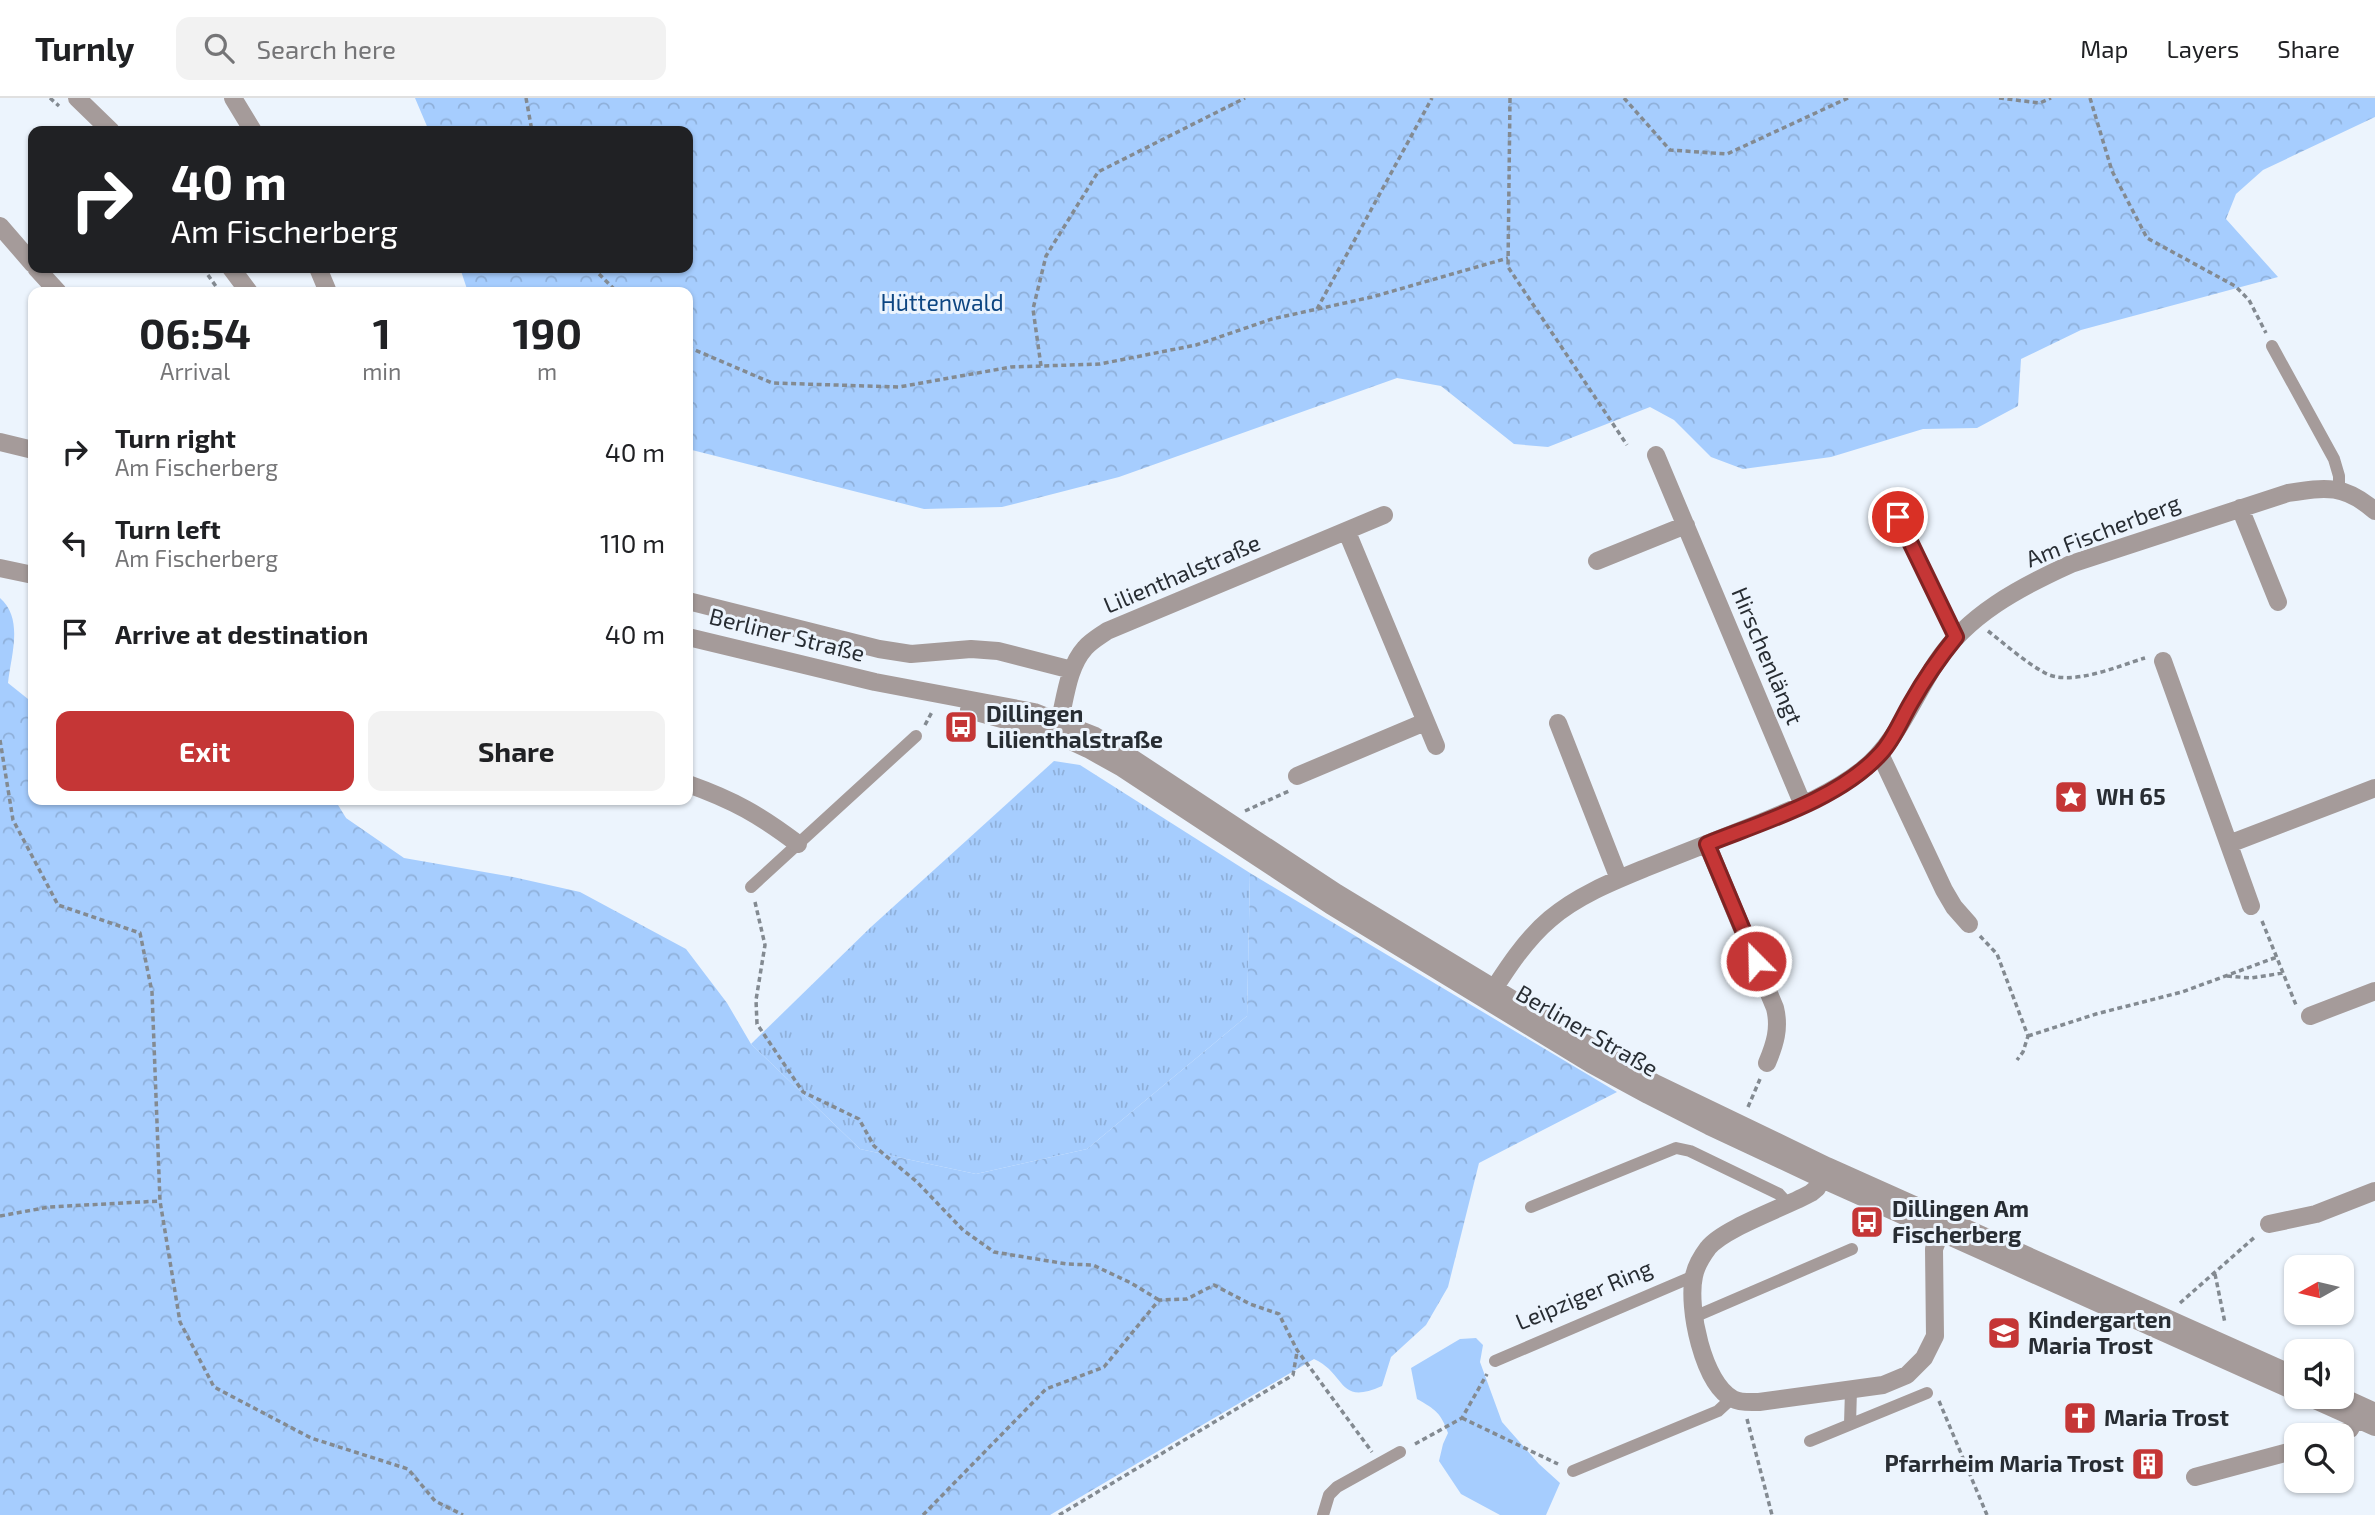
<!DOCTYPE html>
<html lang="en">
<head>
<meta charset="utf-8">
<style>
  body { margin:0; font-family:"Exo 2",sans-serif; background:#f2f2f2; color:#202124; height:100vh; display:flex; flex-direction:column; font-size:26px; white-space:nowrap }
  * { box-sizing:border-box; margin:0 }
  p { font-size:23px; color:#757577 }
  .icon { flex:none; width:38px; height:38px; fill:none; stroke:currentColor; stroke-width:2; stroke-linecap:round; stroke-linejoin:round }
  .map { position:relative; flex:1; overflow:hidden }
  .details { position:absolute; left:28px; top:189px; width:665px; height:518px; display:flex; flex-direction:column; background:#fff; border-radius:14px; box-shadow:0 2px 5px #0004 }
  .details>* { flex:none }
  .guide { position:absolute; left:28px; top:28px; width:665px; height:147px; border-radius:14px; box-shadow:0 2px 5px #0004; background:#202124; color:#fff; overflow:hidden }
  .needle { width:46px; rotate:262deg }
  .buttons { position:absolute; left:2284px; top:1157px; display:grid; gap:14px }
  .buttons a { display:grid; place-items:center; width:70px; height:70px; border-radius:14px; background:#fff; box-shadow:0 2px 5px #0004; font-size:35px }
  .pin { position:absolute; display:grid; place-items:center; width:60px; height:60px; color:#fff; margin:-30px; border:4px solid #fff; border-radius:50%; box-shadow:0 2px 7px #0007 }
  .me { position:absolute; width:77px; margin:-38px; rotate:337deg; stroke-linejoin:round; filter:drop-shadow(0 0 5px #0008) }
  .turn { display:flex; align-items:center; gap:24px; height:147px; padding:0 28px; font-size:32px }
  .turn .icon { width:91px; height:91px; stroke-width:2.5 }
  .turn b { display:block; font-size:49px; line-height:60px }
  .eta { display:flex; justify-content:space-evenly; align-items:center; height:119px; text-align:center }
  .eta b { font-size:42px; font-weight:700; line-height:49px }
  .button { display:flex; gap:14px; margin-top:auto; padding:14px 28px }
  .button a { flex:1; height:80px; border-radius:14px; background:#c53636; color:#fff; font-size:28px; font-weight:700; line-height:80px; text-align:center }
  .button a+a { background:#f2f2f2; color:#202124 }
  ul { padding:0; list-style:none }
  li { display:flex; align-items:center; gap:21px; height:91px; padding:0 28px }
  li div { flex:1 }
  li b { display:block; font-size:26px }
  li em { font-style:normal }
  header { display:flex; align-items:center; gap:42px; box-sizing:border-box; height:98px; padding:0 35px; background:#fff; border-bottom:2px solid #e0e0e0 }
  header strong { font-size:33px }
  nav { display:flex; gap:38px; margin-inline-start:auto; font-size:24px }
  .search { width:490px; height:63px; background:#f2f2f2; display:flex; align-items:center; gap:18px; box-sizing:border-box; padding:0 24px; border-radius:14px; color:#757577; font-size:26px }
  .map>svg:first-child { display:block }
  .grass { fill:url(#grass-tufts) }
  .forest { fill:url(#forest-crowns) }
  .park { fill:#a6cdfe }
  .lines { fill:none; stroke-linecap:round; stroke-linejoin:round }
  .path { stroke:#838a91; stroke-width:3.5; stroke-dasharray:5 3.5; stroke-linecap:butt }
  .lane { stroke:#a59b9a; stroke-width:12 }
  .street { stroke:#a59b9a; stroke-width:18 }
  .route-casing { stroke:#802323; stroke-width:18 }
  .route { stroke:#c53636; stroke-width:12 }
  .labels { text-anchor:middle; stroke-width:6; stroke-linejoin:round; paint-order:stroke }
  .park-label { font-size:23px; fill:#0d4682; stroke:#ecf4fd }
  .street-label { font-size:23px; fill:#282d33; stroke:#ecf4fd }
  .poi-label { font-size:23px; font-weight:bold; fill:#282d33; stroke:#ecf4fd; text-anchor:start }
</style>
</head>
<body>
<header>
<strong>Turnly</strong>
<div class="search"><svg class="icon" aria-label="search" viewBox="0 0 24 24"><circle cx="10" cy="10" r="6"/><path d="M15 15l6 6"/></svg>Search here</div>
<nav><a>Map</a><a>Layers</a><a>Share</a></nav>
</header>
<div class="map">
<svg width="2375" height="1417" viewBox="0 0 2375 1417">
  <defs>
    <pattern id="grass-tufts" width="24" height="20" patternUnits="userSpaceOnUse" patternTransform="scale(1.75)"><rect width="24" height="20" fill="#a6cdfe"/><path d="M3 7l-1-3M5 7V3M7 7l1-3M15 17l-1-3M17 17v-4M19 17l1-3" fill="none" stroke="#8fb0da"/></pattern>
    <pattern id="forest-crowns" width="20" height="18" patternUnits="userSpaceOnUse" patternTransform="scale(1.75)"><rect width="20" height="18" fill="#a6cdfe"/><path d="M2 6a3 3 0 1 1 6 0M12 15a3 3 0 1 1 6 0" fill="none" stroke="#8fb0da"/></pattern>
  </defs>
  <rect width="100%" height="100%" fill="#ecf4fd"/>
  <path class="grass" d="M1054 663 1080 667 1250 775 1247 918 1087 1051 976 1076 860 1051 751 946 871 829Z"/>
  <path class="forest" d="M415 0H2375V19L2263 72 2236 96 2226 121 2278 179 2081 232 2021 261 2018 308 1977 330 1923 331 1831 359 1743 371 1711 359 1674 322 1650 309 1548 349 1514 346 1441 288 1397 280 1119 379 1002 409 924 411 688 351V194H468L460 170H688V33H429Z
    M0 500C24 521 11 557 8 585L33 605V702H335L346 720 404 760 513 779 580 794 686 851 727 905 751 946 860 1051 976 1076 1087 1051 1247 918 1250 775 1617 994 1479 1065 1448 1189 1426 1227 1391 1259 1382 1288C1337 1308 1347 1276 1314 1261L1050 1417H0Z"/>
  <path class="park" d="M1476 1240 1483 1247 1480 1264 1502 1324 1539 1366 1560 1385 1546 1417H1500L1461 1396 1439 1363 1443 1346 1448 1335C1441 1315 1435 1311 1417 1301L1411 1270 1460 1241Z"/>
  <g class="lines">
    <path class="path" d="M50 0 59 8
      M526 0 532 33
      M1510 0 1508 169 1627 347
      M1624 0 1670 52 1727 56 1848 0
      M1999 0 2040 5 2051 0
      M2090 0 2112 73 2147 140 2235 188 2249 202 2266 235
      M203 170 220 194
      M593 170 617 194
      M1317 211 1432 0
      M688 249 772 285 899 289 1011 269 1100 266 1196 247 1272 221 1372 199 1508 160
      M1041 268 1033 211 1046 158 1098 74 1245 0
      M1988 533C2006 547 2025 564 2045 575 2071 589 2118 568 2145 560
      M925 627 933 612
      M0 642 13 722 58 807 140 835 152 894 160 1103 180 1224 214 1289 311 1340 408 1371 435 1403 463 1417
      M1245 713 1289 693
      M755 804 765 847 756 902 757 926 803 994 859 1021 874 1048 917 1084 963 1132 994 1154 1067 1166 1093 1167 1131 1185 1159 1202
      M2262 823 2296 907
      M1980 838 1997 856 2028 938 2023 954 2017 962
      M2227 878 2251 880 2283 875
      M2028 938 2096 916 2182 894 2277 859
      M1748 1009 1760 981
      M0 1118 49 1109 160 1103
      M2215 1176 2225 1225
      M2180 1205 2256 1138
      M1939 1303 1987 1417
      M1462 1320 1558 1366
      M1747 1321 1772 1417
      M1415 1346 1462 1320 1487 1276
      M923 1417 1046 1291 1104 1269 1159 1202 1187 1201 1214 1187 1250 1206 1279 1216 1297 1252 1372 1354
      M1059 1417 1293 1277 1297 1254"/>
    <path class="lane" d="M2272 248 2334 361 2339 378V391
      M1897 419 1956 539
      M751 789 916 638
      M1531 1109 1676 1050 1690 1053 1779 1096 1789 1107
      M1694 1219 1852 1151
      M1495 1263 1694 1178
      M1850 1326 1851 1292
      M1810 1343 1927 1295
      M1573 1373 1718 1313 1731 1301
      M1323 1417 1329 1397 1337 1389 1400 1354"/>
    <path class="street" d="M77 0 111 33
      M233 0 253 33
      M0 128 33 166
      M36 170 58 194
      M231 170 249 194
      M318 170 328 194
      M0 344 33 352
      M1656 357 1803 707
      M2240 410 2278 504
      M1347 434 1436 648
      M1597 463 1686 427
      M0 470 33 477
      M688 503 879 551 911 556 971 551 998 553 1072 572
      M688 539 875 584 1034 614 1095 638 1129 658 1337 795 1598 953 1655 985 1827 1068 2296 1278
      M2163 563 2251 808
      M969 612 1056 636 1088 651 1122 670 1330 807 1591 966 1648 997 1709 1028 1822 1081 2296 1294
      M1558 625 1619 781
      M1057 633C1065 607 1066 571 1085 550 1091 543 1100 538 1107 533L1384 417
      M1880 656 1944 792 1954 809 1969 826
      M1297 678 1425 624
      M688 686C733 702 760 717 798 746
      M1707 746 1775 910C1780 930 1775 946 1767 965
      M2229 746 2375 690
      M1488 900C1506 872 1525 842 1550 821 1578 797 1614 783 1648 769 1686 754 1724 739 1762 724 1796 710 1831 696 1861 673 1896 646 1912 602 1936 565 1967 517 2020 489 2071 466L2288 395C2326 389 2344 386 2375 413
      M2310 918 2375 893
      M1826 1070 1817 1090 1811 1095C1786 1109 1724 1130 1708 1150 1702 1158 1696 1168 1694 1178 1687 1209 1703 1286 1733 1301 1740 1305 1751 1304 1759 1304L1883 1287 1907 1277 1924 1260 1935 1238 1934 1151 1944 1125
      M2269 1126 2316 1116 2375 1093
      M2306 1298 2375 1329
      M2340 1298 2375 1314
      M2338 1337 2350 1331 2362 1308
      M2195 1379 2296 1352"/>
  </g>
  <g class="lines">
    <defs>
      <path id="route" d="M1756 863 1707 746C1762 724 1840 701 1881 655 1894 641 1901 622 1911 605 1924 582 1939 560 1956 539L1898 419"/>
    </defs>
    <use href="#route" class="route-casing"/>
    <use href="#route" class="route"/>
  </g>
  <defs>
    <symbol id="bus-square" viewBox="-11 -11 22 22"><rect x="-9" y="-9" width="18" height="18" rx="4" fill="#c53636" stroke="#ecf4fd"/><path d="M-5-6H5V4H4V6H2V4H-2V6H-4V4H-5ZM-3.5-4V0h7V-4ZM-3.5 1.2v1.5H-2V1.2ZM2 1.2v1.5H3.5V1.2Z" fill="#fff"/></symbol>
    <symbol id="sight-square" viewBox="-11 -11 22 22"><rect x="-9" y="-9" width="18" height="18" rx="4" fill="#c53636" stroke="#ecf4fd"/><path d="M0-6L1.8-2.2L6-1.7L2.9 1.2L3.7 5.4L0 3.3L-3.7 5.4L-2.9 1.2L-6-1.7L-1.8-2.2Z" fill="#fff"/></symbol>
    <symbol id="school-square" viewBox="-11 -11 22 22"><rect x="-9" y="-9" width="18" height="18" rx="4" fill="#c53636" stroke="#ecf4fd"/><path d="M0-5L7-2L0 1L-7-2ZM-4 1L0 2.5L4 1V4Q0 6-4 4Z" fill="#fff"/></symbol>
    <symbol id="church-square" viewBox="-11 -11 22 22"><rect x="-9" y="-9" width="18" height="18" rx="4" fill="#c53636" stroke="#ecf4fd"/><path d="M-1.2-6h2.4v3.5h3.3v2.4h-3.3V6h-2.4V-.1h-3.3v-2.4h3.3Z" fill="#fff"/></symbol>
    <symbol id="building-square" viewBox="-11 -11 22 22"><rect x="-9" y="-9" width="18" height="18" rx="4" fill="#c53636" stroke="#ecf4fd"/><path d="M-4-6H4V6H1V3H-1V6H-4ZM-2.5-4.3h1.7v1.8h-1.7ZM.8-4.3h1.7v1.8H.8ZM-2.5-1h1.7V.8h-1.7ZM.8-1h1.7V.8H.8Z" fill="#fff"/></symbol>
  </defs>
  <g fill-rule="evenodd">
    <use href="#bus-square" x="942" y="610" width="38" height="38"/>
    <use href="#sight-square" x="2052" y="680" width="38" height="38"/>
    <use href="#bus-square" x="1848" y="1105" width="38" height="38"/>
    <use href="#school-square" x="1985" y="1216" width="38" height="38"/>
    <use href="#church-square" x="2061" y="1301" width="38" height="38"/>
    <use href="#building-square" x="2129" y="1347" width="38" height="38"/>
  </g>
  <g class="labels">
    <g class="park-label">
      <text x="942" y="213">Hüttenwald</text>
    </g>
    <g class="street-label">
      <text transform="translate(2103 433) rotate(-21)" y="8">Am Fischerberg</text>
      <text transform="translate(1182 476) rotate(-23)" y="8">Lilienthalstraße</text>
      <text transform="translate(787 537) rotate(14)" y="8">Berliner Straße</text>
      <text transform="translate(1767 558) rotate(67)" y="8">Hirschenlängt</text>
      <text transform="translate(1587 933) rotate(30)" y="8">Berliner Straße</text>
      <text transform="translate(1584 1197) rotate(-23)" y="8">Leipziger Ring</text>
    </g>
    <g class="poi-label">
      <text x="986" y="624">Dillingen<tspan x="986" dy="26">Lilienthalstraße</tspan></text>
      <text x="2096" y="707">WH 65</text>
      <text x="1892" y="1119">Dillingen Am<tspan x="1892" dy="26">Fischerberg</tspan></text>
      <text x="2028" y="1230">Kindergarten<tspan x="2028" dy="26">Maria Trost</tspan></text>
      <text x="2104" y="1328">Maria Trost</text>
      <text x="2124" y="1374" text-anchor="end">Pfarrheim Maria Trost</text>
    </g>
  </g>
</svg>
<div class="buttons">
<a><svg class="needle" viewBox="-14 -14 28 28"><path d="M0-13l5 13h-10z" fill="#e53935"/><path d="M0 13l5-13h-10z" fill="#757577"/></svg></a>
<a><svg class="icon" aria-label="sound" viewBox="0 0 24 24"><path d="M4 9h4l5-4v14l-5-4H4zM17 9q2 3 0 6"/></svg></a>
<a><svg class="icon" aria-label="search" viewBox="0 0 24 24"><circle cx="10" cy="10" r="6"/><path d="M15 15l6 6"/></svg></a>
</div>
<div class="pin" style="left:1898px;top:419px;background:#d93025"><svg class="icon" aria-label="arrive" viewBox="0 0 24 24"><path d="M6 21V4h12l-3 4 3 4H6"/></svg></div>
<svg class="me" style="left:1756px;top:863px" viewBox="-20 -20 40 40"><circle r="17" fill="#c53636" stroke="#fff" stroke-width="3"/><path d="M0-11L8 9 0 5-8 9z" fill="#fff"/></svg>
<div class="guide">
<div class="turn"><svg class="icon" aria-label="right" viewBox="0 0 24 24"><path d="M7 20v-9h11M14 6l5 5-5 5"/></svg><div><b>40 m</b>Am Fischerberg</div></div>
</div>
<section class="details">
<div class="eta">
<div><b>06:54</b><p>Arrival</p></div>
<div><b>1</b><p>min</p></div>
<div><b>190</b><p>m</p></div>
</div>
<ul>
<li><svg class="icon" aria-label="right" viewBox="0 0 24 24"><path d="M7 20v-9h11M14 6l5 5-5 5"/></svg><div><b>Turn right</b><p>Am Fischerberg</p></div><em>40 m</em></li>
<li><svg class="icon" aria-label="left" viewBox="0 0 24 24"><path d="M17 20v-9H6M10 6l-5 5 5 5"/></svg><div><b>Turn left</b><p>Am Fischerberg</p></div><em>110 m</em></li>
<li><svg class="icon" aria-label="arrive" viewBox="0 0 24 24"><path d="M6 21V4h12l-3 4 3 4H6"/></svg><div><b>Arrive at destination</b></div><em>40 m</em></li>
</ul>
<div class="button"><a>Exit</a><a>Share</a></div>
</section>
</div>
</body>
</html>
